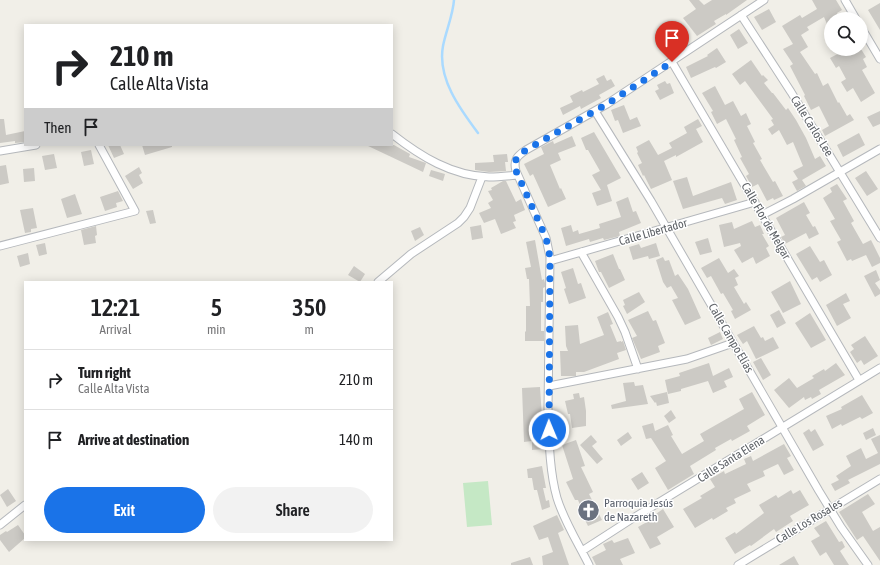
<!DOCTYPE html>
<html lang="en">
<head>
<meta charset="utf-8">
<style>
  body { margin:0; font-family:"Asap Condensed",sans-serif; background:#f2f2f2; color:#202124; height:100vh; display:flex; flex-direction:column; font-size:15px; white-space:nowrap }
  * { box-sizing:border-box; margin:0 }
  p { font-size:13px; color:#757577 }
  .icon { flex:none; width:22px; height:22px; fill:none; stroke:currentColor; stroke-width:2; stroke-linecap:round; stroke-linejoin:round }
  .map { position:relative; flex:1; overflow:hidden }
  .sheet { position:absolute; left:24px; top:281px; width:369px; height:260px; display:flex; flex-direction:column; background:#fff; border-radius:0px; box-shadow:0 2px 10px #0003 }
  .sheet>* { flex:none }
  .hud { position:absolute; left:24px; top:24px; width:369px; height:122px; border-radius:0px; box-shadow:0 2px 10px #0003; background:#fff; color:#202124; overflow:hidden }
  .buttons { position:absolute; left:824px; top:12px; display:grid; gap:8px }
  .buttons a { display:grid; place-items:center; width:44px; height:44px; border-radius:50%; background:#fff; box-shadow:0 2px 10px #0003; font-size:20px }
  .pin { position:absolute; display:grid; place-items:center; width:34px; height:34px; color:#fff; margin:-41px -17px; border-radius:50% 50% 50% 0; rotate:-45deg; box-shadow:0 0 4px #0007 }
  .pin .icon { rotate:45deg }
  .me { position:absolute; width:44px; margin:-22px; rotate:359deg; stroke-linejoin:round; filter:drop-shadow(0 0 3px #0008) }
  .turn { display:flex; align-items:center; gap:14px; height:84px; padding:0 20px; font-size:18px }
  .turn .icon { width:52px; height:52px; stroke-width:2.5 }
  .turn b { display:block; font-size:28px; line-height:34px }
  .then { display:flex; align-items:center; height:38px; padding:0 20px; background:#0003; gap:8px; font-size:15px }
  .eta { display:flex; justify-content:space-evenly; align-items:center; height:68px; text-align:center }
  .eta b { font-size:24px; font-weight:600; line-height:28px }
  .primary-button { display:flex; gap:8px; margin-top:auto; padding:8px 20px }
  .primary-button a { flex:1; height:46px; border-radius:24px; background:#1a73e8; color:#fff; font-size:16px; font-weight:600; line-height:46px; text-align:center }
  .primary-button a+a { background:#f2f2f2; color:#202124 }
  ul { padding:0; list-style:none }
  li { display:flex; align-items:center; gap:12px; height:60px; padding:0 20px; border-top:1px solid #e0e0e0 }
  li div { flex:1 }
  li b { display:block; font-size:15px }
  li em { font-style:normal }
  .map>svg:first-child { display:block }
  .pitch { fill:#c5e8c5 }
  .lines { fill:none; stroke-linecap:round; stroke-linejoin:round }
  .stream { stroke:#aadaff; stroke-width:2.5 }
  .building { fill:#cccac5 }
  .minor-casing { stroke:#b5b8bc; stroke-width:9 }
  .minor { stroke:#fff; stroke-width:7 }
  .route { stroke:#1a73e8; stroke-width:7; stroke-dasharray:0 12.6 }
  .labels { text-anchor:middle; stroke-width:3; stroke-linejoin:round; paint-order:stroke }
  .street-label { font-size:12px; fill:#5f6368; stroke:#fff }
  .worship-label { font-size:12px; fill:#5b616d; stroke:#fff; text-anchor:start }
</style>
</head>
<body>
<div class="map">
<svg width="880" height="565" viewBox="0 0 880 565">
  <rect width="100%" height="100%" fill="#f1efe8"/>
  <path class="pitch" d="M488 481 492 525 467 527 463 483Z"/>
  <g class="lines">
    <path class="stream" d="M454 0C453 15 446 31 443 46 437 78 460 109 478 133"/>
  </g>
  <path class="building" d="M689 0H699L704 5 712 0H747L726 15V14L714 21 716 24 697 36 683 18 696 9Z
    M812 0H836L842 10 837 13 840 19H831V34L824 17 807 27 809 30 801 35 808 47 800 52 815 74 817 73 823 86 828 83 838 103 839 102 847 116 850 114 854 120 825 136 822 130 829 126 819 106 811 110 804 96 805 95 790 66 793 64 783 49 793 44 782 26 800 15 802 18 817 9Z
    M880 3V30L868 10Z
    M769 9 776 22 762 30 754 17Z
    M678 29 686 43 667 54 662 47 673 40 670 34Z
    M739 29 748 43 738 49 730 35Z
    M717 48 726 62 716 68 715 67 691 78 686 67 708 56 707 55Z
    M847 49H861L866 57 863 59 867 67 862 70 875 93 861 102 853 88 847 92 841 82 846 79 839 66 836 68 830 58Z
    M751 60 762 76 763 75 768 80 764 83 772 93H773L786 110 788 108 796 120 806 138 815 159 820 156 826 166 802 180 806 186 797 191 792 182 798 179 793 171 803 166 793 142 787 145 779 130 772 135 768 129 774 125 771 120 773 119 745 81 740 85 732 74Z
    M604 75 607 81 611 79 615 86 599 95 601 98 581 109 580 106 563 115 560 108 573 102 570 96 582 90 583 92 599 84 596 79Z
    M665 81 667 84 670 83 674 93 660 100 655 91 659 89 657 85Z
    M715 86 725 105 733 101 741 116 746 113 751 124 747 126 755 142 753 143 762 159 760 160 773 182 775 181 783 196 774 200 773 198 767 201 758 184 752 187 746 176 749 174 740 158 742 157 734 140 736 139 726 119 717 124 711 112 713 111 702 93Z
    M624 105 630 120 637 117 641 126 623 133 618 120 615 121 611 110Z
    M880 111V124L873 127 867 117Z
    M0 119H4L6 135 25 131V142L15 143V141L0 143Z
    M698 119 702 126 696 129 703 142 676 157V155L664 161 672 180 651 189 644 175 643 176 638 165 642 163 637 153 638 152 636 147 649 140 658 155 672 148 669 143 687 133 684 127Z
    M594 132 621 178 607 185 612 201 597 206 592 193 601 190 592 175 600 171 588 150H586L581 138Z
    M859 133 865 145 843 157 837 145Z
    M572 136 576 146 558 153 561 160 550 165 560 189 561 188 566 199 548 207 533 174 530 176 524 164 544 154 541 147 553 141 554 144Z
    M108 145H120L124 154 114 158Z
    M142 145H172V147L145 155Z
    M366 145H394L410 154 409 157 426 163 423 172Z
    M91 150 94 164 84 166 81 152Z
    M54 154 57 168 45 170 42 156Z
    M507 154 508 162H505L506 171 489 172 475 170V163L494 162 493 155Z
    M6 165 9 183 0 185V166Z
    M139 167 142 173 139 175 143 183 133 189 125 176Z
    M34 168 35 181 24 182 23 169Z
    M431 170 445 174 443 181 429 176Z
    M866 171 878 189 867 196 855 178Z
    M687 177 693 196 731 182 737 200 725 204 722 198 683 209 673 181Z
    M503 181H506L516 202 521 199 525 210 514 215 516 221 513 222 516 228 501 234 495 219 484 223 479 213 491 208 488 203 493 200 488 191 492 190 491 188Z
    M837 184 847 199 843 201 854 221 851 223 863 244 871 240 880 258V263L872 267 866 255 852 261 851 259 847 261 837 242 841 240 830 221 835 219 823 198 832 192 830 188Z
    M118 191 123 201 116 203 117 207 105 211 100 197Z
    M75 194 82 214 67 218 61 199Z
    M628 197 633 212 636 211 641 223 619 232 620 236 604 240 603 238 590 242 589 239 566 246 561 228 571 225 573 232 578 230 579 234 600 228 599 224 621 217 616 202Z
    M804 202 810 213 806 215 813 227 815 226 819 234 809 239 806 233 785 244 781 237 785 235 776 218Z
    M33 208 37 228 31 229V232L25 233 20 210Z
    M153 210 156 223 150 224 146 211Z
    M752 221 755 227 760 225 764 234H762L769 246 766 248 770 256 756 264 753 257 742 263 734 250 741 246 740 243 724 247 719 225 732 222 734 229Z
    M481 225 483 238 472 240 470 227Z
    M96 226 97 235 95 236 96 243 84 245 81 230Z
    M420 227 424 235 415 241 411 231Z
    M708 238 712 252 700 255 695 242Z
    M535 240 542 280 544 279 545 283V287L543 288V302H541V331H544V341H525V332L526 331V306H530L529 279H527L525 268 531 267 526 242Z
    M45 243 47 254 39 256 36 245Z
    M656 243 660 256 649 259 648 256 633 260 629 247 639 244 641 248Z
    M810 246 820 262 824 260 832 275 820 282 817 277 812 280 796 254Z
    M28 253 30 264 20 267 17 256Z
    M613 254 619 269H620L625 280 609 288 601 272H599L595 261Z
    M663 257 665 261 669 260 675 276 678 274 688 289 701 318 685 325 672 300 678 298 671 286 667 288 663 282 656 260Z
    M719 258 728 273 734 269 739 276 735 278 738 285 734 287 744 304 746 302 751 310 735 319 731 311 733 310 723 293 721 294 711 276 707 278 701 268Z
    M354 266 365 274 360 282 348 275Z
    M573 268 578 284 581 283 586 298 569 304 564 289 566 288 561 272Z
    M876 270 880 280 875 283 880 290V294L875 297 864 276Z
    M790 281 801 304 783 313 771 292Z
    M639 292 645 302 627 314 623 306 625 305 623 300Z
    M846 293 850 301 843 304 851 318 837 326 826 305Z
    M779 310 786 323 777 328 770 315Z
    M648 311 653 321 656 320 665 343 658 346 660 352 641 359 632 338 637 336 628 320Z
    M608 312 613 324 610 325 617 342 621 341V342L623 341 626 350 617 353 619 359 584 372H576V376H561L560 351H568L566 346 565 326 578 325 580 344 604 335 597 317Z
    M810 313 826 340 811 348 795 323Z
    M754 326 761 338 763 337 765 341 773 337 779 348 756 359 747 341 743 344 737 335Z
    M720 332 723 339 711 345 708 338Z
    M865 336 878 356 864 365 861 360 857 363 850 352 854 349 851 345Z
    M761 358 771 375 763 380 753 362Z
    M709 363 713 376 729 368 733 377 724 381 727 387 713 393 708 381 681 389V391L668 394 665 380 680 376 679 373Z
    M836 363 845 375 819 390 821 394 812 399 811 397 805 400 804 397 789 408 774 390 789 378 797 388 814 378 812 376 824 369 825 371Z
    M634 382 635 386 643 385 648 404 612 409 611 405 626 401 623 383Z
    M540 387 544 449 532 450V441L524 442 522 388Z
    M667 392 669 403 657 406 656 402 655 403 650 396Z
    M752 392 765 415 747 426 750 431 732 441 731 439 715 448 716 450 690 466 694 474 668 490 655 468 666 461 651 438 646 439 642 426 653 423 655 431 668 425 673 435 671 436 682 454 704 441 700 434 744 409 739 399Z
    M579 393 580 398 584 397 586 411V426L572 428 570 414H568L565 401 574 399 573 394Z
    M862 395 873 413 862 419 860 417 842 426 841 424 832 429 826 416 842 409 841 407Z
    M671 410 676 418 669 423 664 416Z
    M873 428 876 435 866 440 863 433Z
    M809 429 811 432 815 429 824 445 813 451 803 433Z
    M628 432 632 438 621 446 617 440Z
    M591 435 597 442 592 446 603 459 597 464 580 445Z
    M880 435V464L848 480 850 483 835 491 831 484 839 480 836 476 851 466 846 456 861 448 866 459 878 453 871 439Z
    M576 440 585 466 581 467 593 492 589 494 602 520 588 526 578 506 580 505 578 500H575L566 482 573 479 562 445Z
    M784 444 791 456 787 458 794 470 784 475 778 464 763 471 765 476 747 484 751 491 734 499 736 503 726 508 728 511 713 520 712 518 695 528 683 509 702 498 700 496 715 487 710 479 724 471 725 474 746 464 744 459 751 456 753 461Z
    M542 466 546 488H543L546 501 549 500 550 507 542 510 537 490H534L532 478H528L527 469Z
    M642 472 649 483 638 490 631 479Z
    M8 489 16 501 7 507 0 495Z
    M791 490 793 494 800 490 809 505 790 516 793 521 776 532 774 529 751 546 750 545 735 554 725 538 735 532 736 534 764 513 759 505 776 495 778 498Z
    M868 494 875 504 862 512 873 531 880 527V561L863 536 857 540 839 512Z
    M663 509 674 527 657 537 661 544 650 549 638 527 654 518 653 516Z
    M557 515 564 530 558 533 569 565H543L542 556 553 552 548 537 539 540 533 526Z
    M826 521 839 542 842 541 845 547 840 551 849 565H834L826 552 820 556 811 541 820 536 814 528Z
    M18 525 25 535V538L9 552 0 540V535L6 531 7 532Z
    M628 538 635 553 620 559 623 565H596L592 557 606 550 603 544 612 540 614 543Z
    M794 556 799 565H779Z
    M530 557 533 565H511V563Z"/>
  <g class="lines">
    <defs>
      <path id="minor" d="M845 0 856 19
        M741 15 791 92 880 238
        M861 27 880 59
        M672 62 859 380
        M595 111 651 201 819 491 841 527 868 565
        M392 134C420 156 452 176 489 177 499 177 508 176 517 175
        M0 151 36 145
        M762 215 793 199 880 149
        M0 246 135 211 99 145
        M581 252 618 317 625 332 638 369
        M550 261 755 202
        M378 282 411 254 458 223 464 217 470 208 482 177
        M549 386 687 359 733 343
        M0 525 25 505
        M582 551 630 520 880 368
        M589 565C578 543 564 521 557 498 549 470 549 436 548 408L550 257 546 238 516 171C513 160 517 156 526 150L607 104 764 0
        M738 565 880 479"/>
    </defs>
    <use href="#minor" class="minor-casing"/>
    <use href="#minor" class="minor"/>
  </g>
  <g class="lines">
    <path class="route" d="M549 430 550 257 546 238 516 171C513 160 517 156 526 150L607 104 672 62"/>
  </g>
  <defs>
    <symbol id="church-disc" viewBox="-11 -11 22 22"><circle r="9.5" fill="#6b7280" stroke="#fff"/><path d="M-1.2-6h2.4v3.5h3.3v2.4h-3.3V6h-2.4V-.1h-3.3v-2.4h3.3Z" fill="#fff"/></symbol>
  </defs>
  <g fill-rule="evenodd">
    <use href="#church-disc" x="576" y="498" width="25" height="25"/>
  </g>
  <g class="labels">
    <g class="street-label">
      <text transform="translate(812 126) rotate(58)" y="4">Calle Carlos Lee</text>
      <text transform="translate(766 221) rotate(60)" y="4">Calle Flor de Melgar</text>
      <text transform="translate(653 232) rotate(-16)" y="4">Calle Libertador</text>
      <text transform="translate(731 338) rotate(60)" y="4">Calle Campo Elías</text>
      <text transform="translate(731 459) rotate(-32)" y="4">Calle Santa Elena</text>
      <text transform="translate(809 521) rotate(-31)" y="4">Calle Los Rosales</text>
    </g>
    <g class="worship-label">
      <text x="604" y="507">Parroquia Jesús<tspan x="604" dy="14">de Nazareth</tspan></text>
    </g>
  </g>
</svg>
<div class="buttons">
<a><svg class="icon" aria-label="search" viewBox="0 0 24 24"><circle cx="10" cy="10" r="6"/><path d="M15 15l6 6"/></svg></a>
</div>
<div class="pin" style="left:672px;top:62px;background:#d93025"><svg class="icon" aria-label="arrive" viewBox="0 0 24 24"><path d="M6 21V4h12l-3 4 3 4H6"/></svg></div>
<svg class="me" style="left:549px;top:430px" viewBox="-20 -20 40 40"><circle r="17" fill="#1a73e8" stroke="#fff" stroke-width="3"/><path d="M0-11L8 9 0 5-8 9z" fill="#fff"/></svg>
<div class="hud">
<div class="turn"><svg class="icon" aria-label="right" viewBox="0 0 24 24"><path d="M7 20v-9h11M14 6l5 5-5 5"/></svg><div><b>210 m</b>Calle Alta Vista</div></div>
<div class="then">Then<svg class="icon" aria-label="arrive" viewBox="0 0 24 24"><path d="M6 21V4h12l-3 4 3 4H6"/></svg></div>
</div>
<section class="sheet">
<div class="eta">
<div><b>12:21</b><p>Arrival</p></div>
<div><b>5</b><p>min</p></div>
<div><b>350</b><p>m</p></div>
</div>
<ul>
<li><svg class="icon" aria-label="right" viewBox="0 0 24 24"><path d="M7 20v-9h11M14 6l5 5-5 5"/></svg><div><b>Turn right</b><p>Calle Alta Vista</p></div><em>210 m</em></li>
<li><svg class="icon" aria-label="arrive" viewBox="0 0 24 24"><path d="M6 21V4h12l-3 4 3 4H6"/></svg><div><b>Arrive at destination</b></div><em>140 m</em></li>
</ul>
<div class="primary-button"><a>Exit</a><a>Share</a></div>
</section>
</div>
</body>
</html>
